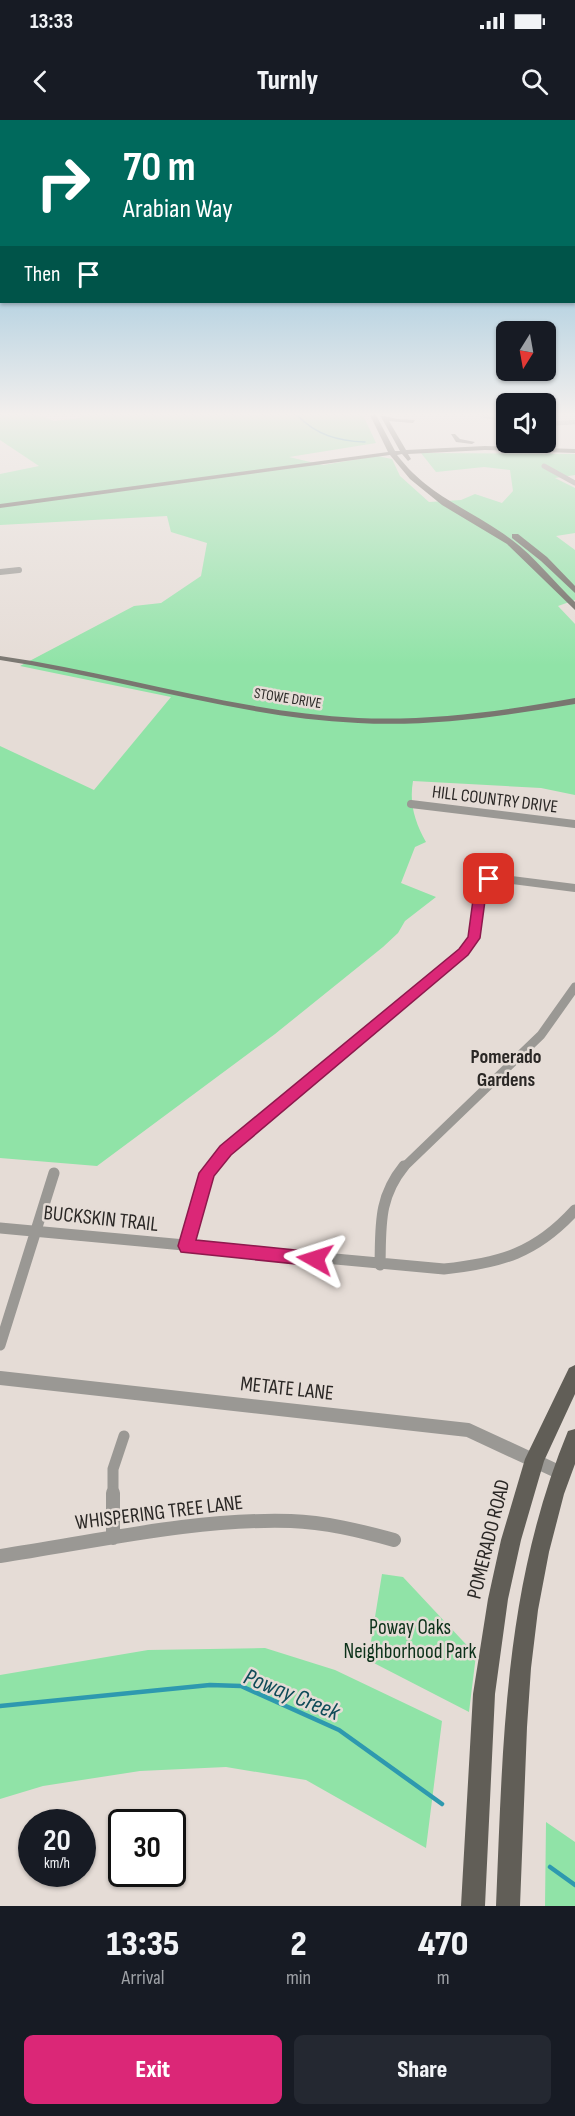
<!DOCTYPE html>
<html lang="en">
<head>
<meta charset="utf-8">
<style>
  body { margin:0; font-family:"Sofia Sans Condensed",sans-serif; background:#242831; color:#f1f3f6; height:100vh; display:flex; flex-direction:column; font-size:22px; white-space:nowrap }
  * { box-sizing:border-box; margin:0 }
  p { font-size:20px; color:#9ea1a6 }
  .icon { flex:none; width:33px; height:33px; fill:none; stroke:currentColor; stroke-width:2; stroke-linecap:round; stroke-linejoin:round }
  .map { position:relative; height:1786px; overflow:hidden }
  .drawer { display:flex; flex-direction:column; background:#171b24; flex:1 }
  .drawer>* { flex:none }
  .banner { position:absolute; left:0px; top:0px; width:576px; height:183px; box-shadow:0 2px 4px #0004; background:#00695c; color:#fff; overflow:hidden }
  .needle { width:39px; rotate:191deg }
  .buttons { position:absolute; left:496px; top:201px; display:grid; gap:12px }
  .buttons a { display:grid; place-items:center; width:60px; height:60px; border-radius:9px; background:#171b24; box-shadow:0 2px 4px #0004; font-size:30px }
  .speed { position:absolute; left:18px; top:1689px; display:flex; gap:12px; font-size:30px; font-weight:700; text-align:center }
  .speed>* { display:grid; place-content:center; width:78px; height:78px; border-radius:50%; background:#171b24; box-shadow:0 2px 4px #0004; line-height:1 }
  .speed small { font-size:15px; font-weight:400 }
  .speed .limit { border:3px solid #111; border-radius:9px; background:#fff; color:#111 }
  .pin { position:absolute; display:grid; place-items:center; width:51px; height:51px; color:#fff; margin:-26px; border-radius:12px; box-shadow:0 3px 9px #0006 }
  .me { position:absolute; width:66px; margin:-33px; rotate:276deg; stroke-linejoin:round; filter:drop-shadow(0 0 4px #0008) }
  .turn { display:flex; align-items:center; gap:21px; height:126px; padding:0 24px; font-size:27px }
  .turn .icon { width:78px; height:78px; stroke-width:2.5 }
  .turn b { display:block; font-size:42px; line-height:51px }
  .then { display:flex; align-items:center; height:57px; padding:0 24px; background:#0003; gap:12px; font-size:22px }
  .eta { display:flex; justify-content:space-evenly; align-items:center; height:102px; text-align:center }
  .eta b { font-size:36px; font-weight:800; line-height:42px }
  .action { display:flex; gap:12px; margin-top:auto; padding:12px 24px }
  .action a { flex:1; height:69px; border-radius:9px; background:#db2777; color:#fff; font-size:24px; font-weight:800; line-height:69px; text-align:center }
  .action a+a { background:#242831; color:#f1f3f6 }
  .status { display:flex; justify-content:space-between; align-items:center; height:42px; padding:0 30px; background:#171b24; direction:ltr }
  .status svg { height:16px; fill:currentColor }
  header { display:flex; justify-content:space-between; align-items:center; height:78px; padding:0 24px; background:#171b24; font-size:27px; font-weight:800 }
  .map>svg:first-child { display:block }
  .green { fill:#90e3a7 }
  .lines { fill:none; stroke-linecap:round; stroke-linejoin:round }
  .stream-far1 { stroke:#2e99af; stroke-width:1.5 }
  .stream { stroke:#2e99af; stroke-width:4.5 }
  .minor-far5 { stroke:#9a9894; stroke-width:4.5 }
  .minor-far4 { stroke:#9a9894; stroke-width:6 }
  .minor-far3 { stroke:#9a9894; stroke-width:8 }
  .minor-far2 { stroke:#9a9894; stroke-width:9 }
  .minor-far1 { stroke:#9a9894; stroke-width:11 }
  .minor { stroke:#9a9894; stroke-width:14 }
  .tertiary-far1 { stroke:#9a9894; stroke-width:5 }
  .tertiary { stroke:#9a9894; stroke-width:14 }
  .secondary { fill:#797670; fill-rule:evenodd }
  .primary { fill:#615e57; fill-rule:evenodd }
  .route { fill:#db2777; stroke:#8e194d; stroke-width:1.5 }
  .labels { text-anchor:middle; stroke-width:5; stroke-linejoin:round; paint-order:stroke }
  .far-street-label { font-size:15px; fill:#2a2725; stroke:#e5dcd6 }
  .street-label { font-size:18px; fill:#2a2725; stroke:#e5dcd6 }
  .neighbourhood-label { font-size:20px; font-weight:bold; fill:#2a2725; stroke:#e5dcd6 }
  .near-street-label { font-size:21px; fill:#2a2725; stroke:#e5dcd6 }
  .near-park-label { font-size:21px; fill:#0b3119; stroke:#e5dcd6 }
  .near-water-label { font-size:24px; font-style:italic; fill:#0f4b58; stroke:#e5dcd6 }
</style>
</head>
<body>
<div class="status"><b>13:33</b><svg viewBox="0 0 49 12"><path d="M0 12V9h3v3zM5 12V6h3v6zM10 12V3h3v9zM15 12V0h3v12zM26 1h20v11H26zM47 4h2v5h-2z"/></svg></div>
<header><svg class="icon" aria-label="back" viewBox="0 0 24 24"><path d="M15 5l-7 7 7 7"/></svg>Turnly<svg class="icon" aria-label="search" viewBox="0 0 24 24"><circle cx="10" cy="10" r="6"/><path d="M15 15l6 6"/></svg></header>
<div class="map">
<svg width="575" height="1786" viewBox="0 0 575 1786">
  <rect width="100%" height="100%" fill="#e5dcd6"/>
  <path class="green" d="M0 295H40L54 301 80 298V295H363L376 323 289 337 323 345 377 336 392 339 400 356 429 382 461 380 475 374 502 383 513 371 510 350 484 347 436 352 421 333 575 334V355L555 358 575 368V413L556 416 575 430V480L558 486 575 504V675L541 668 413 661C409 684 415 702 426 722L415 727 401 763 436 777 405 801 398 813 383 827 275 914 97 1046 0 1038V626L94 670 171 577 20 546 134 486 161 483 201 456 207 423 171 412 167 396 0 405V354L39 346 0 320Z
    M382 1454 403 1457 476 1535 469 1592 368 1540Z
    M265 1528 335 1550 442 1601 426 1728 306 1660 226 1647 140 1651 43 1666 0 1679V1555L148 1530Z
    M546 1702 575 1722V1786H545Z"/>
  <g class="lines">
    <path class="stream-far1" d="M297 295C316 315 338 321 365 322"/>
    <path class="stream" d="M0 1586 210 1565 241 1566 339 1610 442 1684
      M550 1747 575 1765"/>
    <path class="minor-far5" d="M482 295 507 300
      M546 304 575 302"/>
    <path class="minor-far4" d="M0 452 19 450"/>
    <path class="minor-far3" d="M411 684 575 704
      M479 790 484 761 496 758 575 768"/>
    <path class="minor-far2" d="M211 1048 226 1030 463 832 474 818 479 788
      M403 1048 541 915 575 867"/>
    <path class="minor-far1" d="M0 1108 444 1149C501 1143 536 1133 575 1090
      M187 1127 207 1053 212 1046
      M380 1145C381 1106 378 1078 404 1046
      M0 1225 54 1053
      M113 1374V1349L124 1316"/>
    <path class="minor" d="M113 1373V1418
      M0 1436C94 1422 196 1398 291 1401 325 1402 361 1411 394 1420"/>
    <path class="tertiary-far1" d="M544 346 575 363"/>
    <path class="tertiary" d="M0 1258 468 1310 561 1353"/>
    <path class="secondary" d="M0 536C119 553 237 592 358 598 431 601 503 591 575 578V584C503 596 431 607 358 603 237 597 119 558 0 540Z"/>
    <path class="primary" d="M370 295H376L395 331H400L380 295 397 299 415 300 413 303 389 301 406 330 485 326 575 329V333L485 330 408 334 411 339 408 341 402 334 397 335C430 378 471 389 512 420 534 436 555 463 575 482V490L507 424 442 385 410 359 390 335 0 388V384L388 332Z
      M451 314H455L460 319 475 322 472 324 456 322Z
      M512 414H518L547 437 575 466V473L541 441 512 418Z
      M575 1245V1274L544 1341 521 1420 508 1479 495 1574 485 1786H461L473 1574 488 1479 501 1420 525 1339 569 1248Z
      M575 1309V1344L564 1374 549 1432 538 1490 531 1548 527 1607 520 1786H496C503 1622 504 1466 568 1311Z"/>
  </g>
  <linearGradient id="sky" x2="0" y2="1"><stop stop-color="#5da9d1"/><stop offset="0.54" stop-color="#f3efed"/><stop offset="1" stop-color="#f3efed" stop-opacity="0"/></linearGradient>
  <rect width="575" height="545" fill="url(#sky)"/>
  <path class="route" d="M489 755 495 759 487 766 480 818 468 835 231 1035 214 1056 196 1120 315 1132 321 1134 324 1139 321 1144 315 1146 181 1132 178 1126 199 1053 220 1026 459 829 468 817 475 765Z"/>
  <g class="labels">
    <g class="far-street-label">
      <text transform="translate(288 578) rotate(9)" y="5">STOWE DRIVE</text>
    </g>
    <g class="street-label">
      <text transform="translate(495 679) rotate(7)" y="6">HILL COUNTRY DRIVE</text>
    </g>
    <g class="neighbourhood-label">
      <text x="506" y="943">Pomerado<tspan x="506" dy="23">Gardens</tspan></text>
    </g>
    <g class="near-street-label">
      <text transform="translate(101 1098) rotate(6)" y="7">BUCKSKIN TRAIL</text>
      <text transform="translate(287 1268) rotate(6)" y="7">METATE LANE</text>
      <text transform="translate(159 1392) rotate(-7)" y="7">WHISPERING TREE LANE</text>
      <text transform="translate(488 1419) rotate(-76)" y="7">POMERADO ROAD</text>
    </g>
    <g class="near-park-label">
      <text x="410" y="1514">Poway Oaks<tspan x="410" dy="24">Neighborhood Park</tspan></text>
    </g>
    <g class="near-water-label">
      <text transform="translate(292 1574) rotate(22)" y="8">Poway Creek</text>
    </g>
  </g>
</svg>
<div class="buttons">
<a><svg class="needle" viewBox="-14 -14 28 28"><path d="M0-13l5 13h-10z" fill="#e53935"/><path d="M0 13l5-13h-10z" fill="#9ea1a6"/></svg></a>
<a><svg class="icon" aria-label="sound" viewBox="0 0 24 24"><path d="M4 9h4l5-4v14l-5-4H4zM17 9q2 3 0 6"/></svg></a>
</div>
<div class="speed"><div>20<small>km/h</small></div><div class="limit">30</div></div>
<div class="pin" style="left:489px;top:759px;background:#d93025"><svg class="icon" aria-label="arrive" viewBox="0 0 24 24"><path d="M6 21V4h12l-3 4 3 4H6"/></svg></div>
<svg class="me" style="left:315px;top:1139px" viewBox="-20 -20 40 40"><path d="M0-17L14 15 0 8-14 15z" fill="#db2777" stroke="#fff" stroke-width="4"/></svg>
<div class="banner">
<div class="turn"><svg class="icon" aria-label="right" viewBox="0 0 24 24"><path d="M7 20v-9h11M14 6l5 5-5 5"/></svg><div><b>70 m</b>Arabian Way</div></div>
<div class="then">Then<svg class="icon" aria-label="arrive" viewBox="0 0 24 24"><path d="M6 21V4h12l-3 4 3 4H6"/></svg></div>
</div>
</div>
<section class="drawer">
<div class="eta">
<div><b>13:35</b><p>Arrival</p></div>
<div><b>2</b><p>min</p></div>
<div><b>470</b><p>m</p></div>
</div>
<div class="action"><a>Exit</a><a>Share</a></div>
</section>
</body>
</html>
